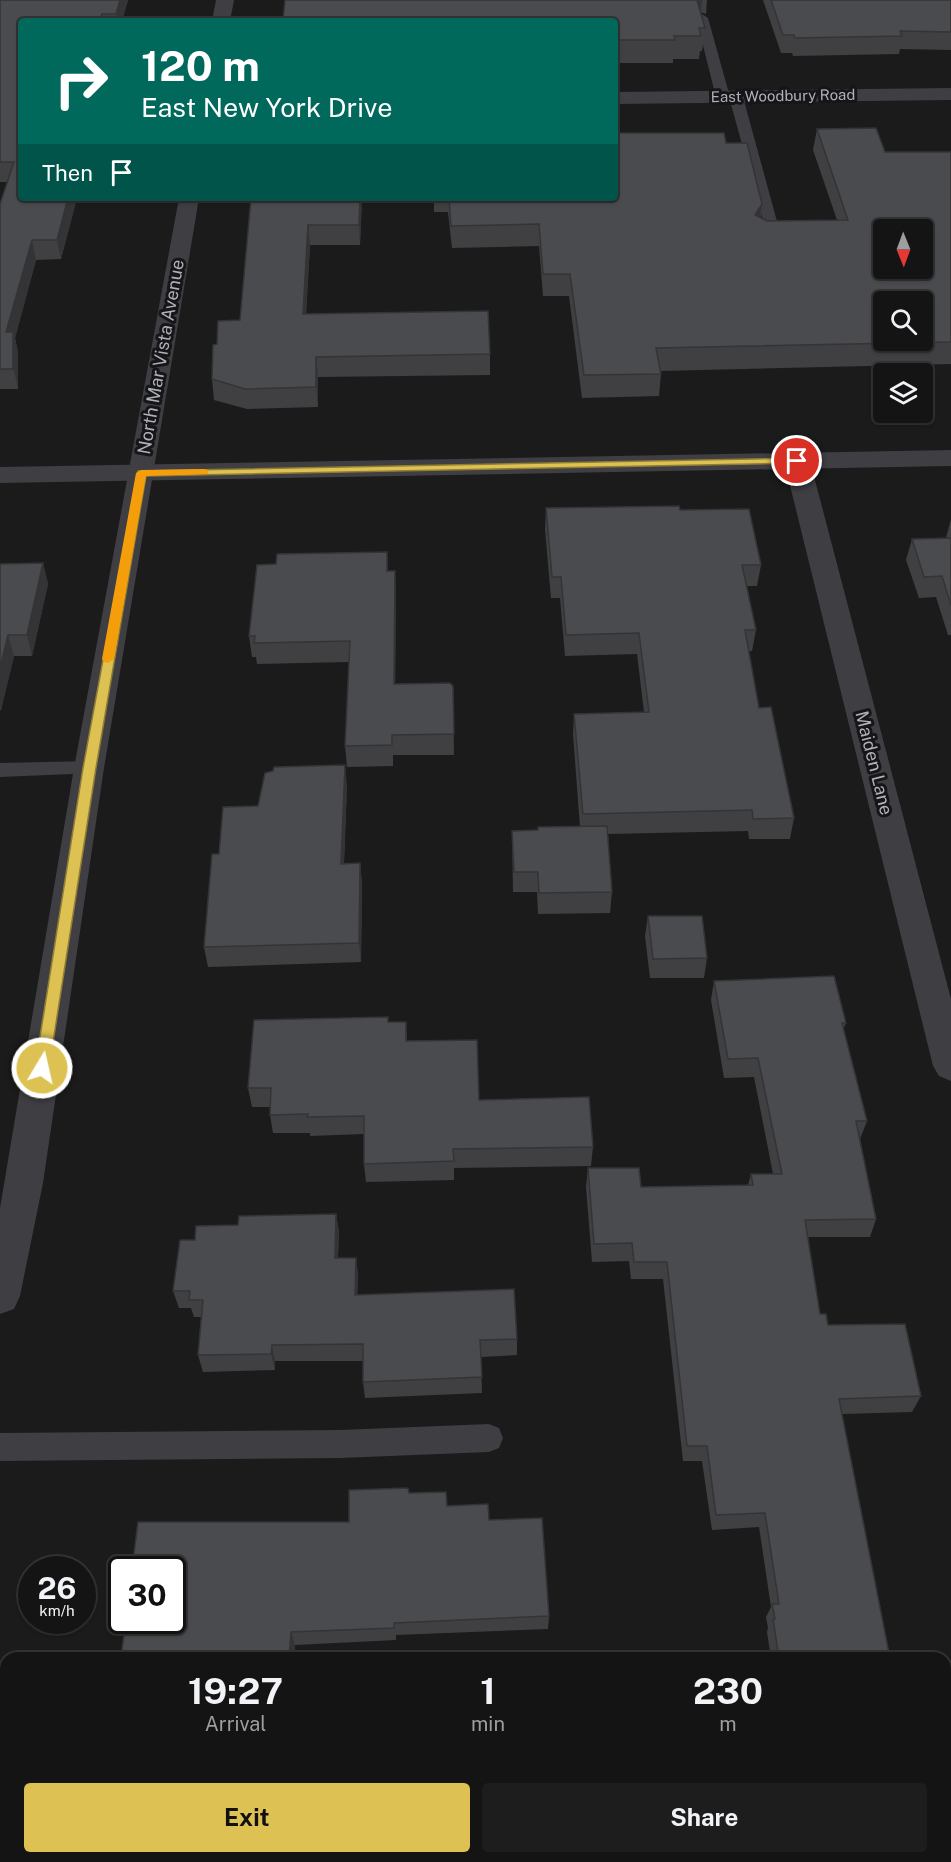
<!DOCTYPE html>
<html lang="en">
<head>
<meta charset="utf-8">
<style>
  body { margin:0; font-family:"Public Sans",sans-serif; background:#1d1d1e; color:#f1f3f6; height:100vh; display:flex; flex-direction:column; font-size:22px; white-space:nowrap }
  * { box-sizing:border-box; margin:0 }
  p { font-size:20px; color:#9d9ea0 }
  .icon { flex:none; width:33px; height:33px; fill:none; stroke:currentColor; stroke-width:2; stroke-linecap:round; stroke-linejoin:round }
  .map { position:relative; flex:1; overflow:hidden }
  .panel { position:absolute; left:0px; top:1652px; width:951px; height:212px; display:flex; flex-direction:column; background:#141415; border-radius:18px 18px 0 0; box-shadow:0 2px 4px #0004,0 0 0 2px #333334 }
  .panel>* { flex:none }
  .top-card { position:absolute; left:18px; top:18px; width:600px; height:183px; border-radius:6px; box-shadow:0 2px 4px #0004,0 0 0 2px #333334; background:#00695c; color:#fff; overflow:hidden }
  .needle { width:39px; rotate:179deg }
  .tools { position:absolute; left:873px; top:219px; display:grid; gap:12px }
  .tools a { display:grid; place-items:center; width:60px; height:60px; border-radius:6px; background:#141415; box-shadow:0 2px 4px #0004,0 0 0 2px #333334; font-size:30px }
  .speed { position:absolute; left:18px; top:1556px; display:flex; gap:12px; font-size:30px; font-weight:700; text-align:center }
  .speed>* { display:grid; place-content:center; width:78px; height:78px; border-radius:50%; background:#141415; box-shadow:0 2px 4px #0004,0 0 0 2px #333334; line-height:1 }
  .speed small { font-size:15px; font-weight:400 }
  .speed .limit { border:3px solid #111; border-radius:9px; background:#fff; color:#111 }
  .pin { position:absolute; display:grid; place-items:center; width:51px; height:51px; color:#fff; margin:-26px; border:3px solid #fff; border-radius:50%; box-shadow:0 2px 6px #0007 }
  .me { position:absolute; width:66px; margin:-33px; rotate:9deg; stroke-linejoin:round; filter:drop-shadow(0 0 4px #0008) }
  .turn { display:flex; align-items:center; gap:21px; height:126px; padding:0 24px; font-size:27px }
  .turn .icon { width:78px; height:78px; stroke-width:2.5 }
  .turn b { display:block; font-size:42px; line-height:51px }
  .then { display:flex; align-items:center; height:57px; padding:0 24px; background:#0003; gap:12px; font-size:22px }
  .eta { display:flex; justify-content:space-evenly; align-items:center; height:102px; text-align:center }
  .eta b { font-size:36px; font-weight:700; line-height:42px }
  .action { display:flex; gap:12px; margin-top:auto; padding:12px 24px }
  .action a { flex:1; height:69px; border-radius:6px; background:#ddc152; color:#111; font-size:24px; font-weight:700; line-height:69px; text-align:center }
  .action a+a { background:#1d1d1e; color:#f1f3f6 }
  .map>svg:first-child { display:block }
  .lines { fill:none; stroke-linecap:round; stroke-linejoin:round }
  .service { fill:#3e3e43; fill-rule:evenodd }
  .minor { fill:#3e3e43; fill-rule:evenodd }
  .tertiary { fill:#3e3e43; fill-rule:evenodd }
  .wall { fill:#404043 }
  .shaded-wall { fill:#343437 }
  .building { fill:#4a4b4e; stroke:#343437; stroke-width:1.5; fill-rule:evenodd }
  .route { fill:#ddc152; stroke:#907d35; stroke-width:1.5 }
  .slow { fill:#f59e0b }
  .labels { text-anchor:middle; stroke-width:6; stroke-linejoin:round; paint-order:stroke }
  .far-street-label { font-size:15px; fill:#afb1ba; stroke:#161618 }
  .street-label { font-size:18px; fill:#afb1ba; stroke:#161618 }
</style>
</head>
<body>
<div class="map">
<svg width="951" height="1862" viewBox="0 0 951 1862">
  <rect width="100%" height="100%" fill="#1b1b1c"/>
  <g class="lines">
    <path class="service" d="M702 14 708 18 730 97 736 93 743 97 778 225 766 239 761 240 754 236 764 224 729 97 723 101 716 97 696 18Z
      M89 761 96 763 99 768 96 773 0 777V763Z
      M489 1424 499 1428 503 1438 499 1448 489 1452 340 1458 0 1461V1433L340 1430Z"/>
    <path class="minor" d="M216 0H234L230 21H212Z
      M951 88V100L615 104V92Z
      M179 198H199L104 768 43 1183 20 1296 14 1309 0 1314V1208L74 768Z
      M797 453 806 456 810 461 951 999V1081L939 1076 933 1066 784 461 788 456Z"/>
    <path class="tertiary" d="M951 450V466L0 483V467Z"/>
  </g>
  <path class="wall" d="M0 0H128L122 21H21L77 198 61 259 36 260 15 338 18 352V389H0V204L7 182H0Z
    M285 0H707L706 14 700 12 705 28 702 51H700L699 59H673V63H615V21Z
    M763 0H951V50L900 49 899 54 793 56 792 53H781Z
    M817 129 885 152H951V364L661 371V374L659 396 582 398 569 296H543L539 246 452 248 448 212H434V198H615L726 143 762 204 761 218 767 221 837 220 813 150Z
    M251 198H362L360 245H310L306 314 490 354V375L318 377V407L247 409 214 400 212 379 217 344 240 320Z
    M546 508 680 510 761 565 757 586H747L756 630 752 651H749L759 708 794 818 790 839H749L748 831 608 834 612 892 610 913 538 914 537 892H513L512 831 538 830 580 827 573 734 574 714 644 712 637 654 565 656 560 598H551L545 529Z
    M951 519V635H948L936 597 919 598 906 560 912 539 946 538Z
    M387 552 388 571 396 591 395 684 453 686 454 755H393V766L347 767 345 746 349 662 257 664 256 657H252L249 636 276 564Z
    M43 563 48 584 32 656H14L1 710H0V564Z
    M347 786 344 864 360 863 362 884 361 962 208 967 204 947 219 854 258 806Z
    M648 916 707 958 704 978H650L645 936Z
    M714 981 846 1023 843 1030 867 1121 860 1139 876 1219 870 1237H808L820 1314 828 1325 921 1396 912 1412 842 1414 890 1658H771L767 1632 768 1628 766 1617 771 1607 759 1527 712 1530 702 1461H683L663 1279H631L629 1261 592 1262 586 1187 588 1168 641 1187 748 1185 751 1174H773L754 1077 724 1078 711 1000Z
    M388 1022H406L407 1041 479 1100 593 1147 591 1166 454 1168V1180L366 1182 364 1164V1134L310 1136V1133H273L270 1115V1107H252L248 1088Z
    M336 1214 339 1232 338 1258H356L358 1275 357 1295 517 1339V1355L481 1357 482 1393 365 1398 363 1382V1361H275V1370L203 1372 198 1355 201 1317H194L191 1308H179L173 1291 195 1240 238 1225Z
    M409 1493 489 1520 549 1616 548 1629 396 1635V1640L295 1645 294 1658H121V1657L349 1522Z
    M772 1857H931L932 1862H773Z"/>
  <path class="shaded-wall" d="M120 0H128L122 21H118L116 14Z
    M696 0H702L701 12Z
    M68 198H77L61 259 57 240Z
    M360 198H362L360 245 359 225Z
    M762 204 759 226 755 215Z
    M308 225 310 245 305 335 303 314Z
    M32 240 36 260 15 338 18 352V389L6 332Z
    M316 357 318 377V407L316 387Z
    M43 563 48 584 32 656 27 635Z
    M395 571 396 591 395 705 394 684Z
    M8 635 14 656 1 710 0 707V668Z
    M345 765 347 786 343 884 341 864Z
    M360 863 362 884 361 962 359 943Z
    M336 1214 339 1232 337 1275 335 1258Z
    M356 1258 358 1275 357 1312 355 1295Z
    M272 1345 275 1361V1370L271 1354Z
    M291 1632 295 1645 294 1658H289Z
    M328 1857H332V1862H328Z"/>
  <path class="building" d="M0 0H120L116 14H102L99 21H21V198H68L57 240H32L6 332H13V369H0V204L14 162H0Z
    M285 0H697L705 28H699L701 36H674L675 40H615V21H283Z
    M771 0H951V32L900 31 902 36 795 38 794 35H783Z
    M876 128 885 152H951V342L656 348 661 374 584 375 570 274H543L539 224 451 226 449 198H615V133H724L726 143H747L762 204 755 215 767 221 848 220 817 129ZM884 230H922V268H884ZM884 302H922V340H884Z
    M251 198H360L359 225H308L303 314 488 311 490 354 316 357V387L245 389 212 379 213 345 217 344 218 321 240 320Z
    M679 506 680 510 749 509 761 565H742L756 630H745L759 708 771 707 794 818 753 819 752 810 583 814 574 714 649 712 639 633 566 635 561 577H552L546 508Z
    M951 538V605L942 576 924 577 912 539Z
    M387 552V571H395L394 684 450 683 453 686 454 734 392 735V745L345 746 350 641 254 643 255 636H249L257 565 276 564 277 554Z
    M43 563 27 635H8L0 668V564Z
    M345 765 341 864 360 863 359 943 204 947 212 854H219L223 807 258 806 265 773 273 771 274 767Z
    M607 826 612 892 539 893 538 872H514L512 831 538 830V827Z
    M648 916H702L707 958 653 959Z
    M834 976 846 1023H842L867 1121H856L876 1219 805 1220 820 1314H826L828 1325 905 1324 921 1396 839 1399 890 1658H779L773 1619H775L772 1604H779L765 1513 716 1515 707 1446H687L667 1262H634L632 1243 594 1244 588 1168H639L641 1187 753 1185 751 1174H782L758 1058 728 1059 714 981Z
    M388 1017V1022H406V1041L477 1040 479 1100 589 1097 593 1147 453 1149 454 1161 364 1164V1116L307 1117 308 1114 270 1115 271 1088H248L254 1020Z
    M336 1214 335 1258H356L355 1295 514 1289 517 1339 480 1340 482 1377 363 1382V1344L272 1345 271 1354 198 1355 203 1300H189L190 1291H173L180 1240H195L196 1226 238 1225 239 1216Z
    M408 1488 409 1493 446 1492 447 1506 488 1504 489 1520 542 1518 549 1616 394 1623V1628L291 1632 289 1658 121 1657 126 1620H172V1569H132L138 1522H349V1490Z
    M132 1857H328V1862H131Z
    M780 1857H931L932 1862H780Z"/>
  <path class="route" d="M797 458 803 461 801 463 146 476 96 768 49 1068 47 1072H37L35 1068 83 768 138 471Z"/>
  <path class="slow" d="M204 469 208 470V474L146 476 114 659 108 663 104 662 102 659 136 473 141 470Z"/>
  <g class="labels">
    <g class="far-street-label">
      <text transform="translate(783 96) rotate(-1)" y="5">East Woodbury Road</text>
    </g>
    <g class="street-label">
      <text transform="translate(161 357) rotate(-80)" y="6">North Mar Vista Avenue</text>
      <text transform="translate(874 763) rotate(76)" y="6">Maiden Lane</text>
    </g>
  </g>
</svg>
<div class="tools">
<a><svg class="needle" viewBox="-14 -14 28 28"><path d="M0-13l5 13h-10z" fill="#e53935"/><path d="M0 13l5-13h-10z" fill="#9d9ea0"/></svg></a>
<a><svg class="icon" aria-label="search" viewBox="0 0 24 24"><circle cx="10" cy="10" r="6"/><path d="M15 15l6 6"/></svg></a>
<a><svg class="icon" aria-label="layers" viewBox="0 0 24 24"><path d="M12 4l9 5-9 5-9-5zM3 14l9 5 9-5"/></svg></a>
</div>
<div class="speed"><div>26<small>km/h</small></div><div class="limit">30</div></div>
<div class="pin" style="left:797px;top:461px;background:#d93025"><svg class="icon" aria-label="arrive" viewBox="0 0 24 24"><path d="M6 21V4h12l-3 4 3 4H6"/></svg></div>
<svg class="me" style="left:42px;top:1068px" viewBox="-20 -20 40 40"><circle r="17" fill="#ddc152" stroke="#fff" stroke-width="3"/><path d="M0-11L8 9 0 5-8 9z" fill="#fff"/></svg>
<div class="top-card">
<div class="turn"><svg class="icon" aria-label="right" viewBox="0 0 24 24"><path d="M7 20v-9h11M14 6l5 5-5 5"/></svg><div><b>120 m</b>East New York Drive</div></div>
<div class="then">Then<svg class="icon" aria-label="arrive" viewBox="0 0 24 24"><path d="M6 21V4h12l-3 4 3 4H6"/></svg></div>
</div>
<section class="panel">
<div class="eta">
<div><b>19:27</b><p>Arrival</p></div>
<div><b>1</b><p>min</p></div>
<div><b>230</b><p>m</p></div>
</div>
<div class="action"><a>Exit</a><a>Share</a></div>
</section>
</div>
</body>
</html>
